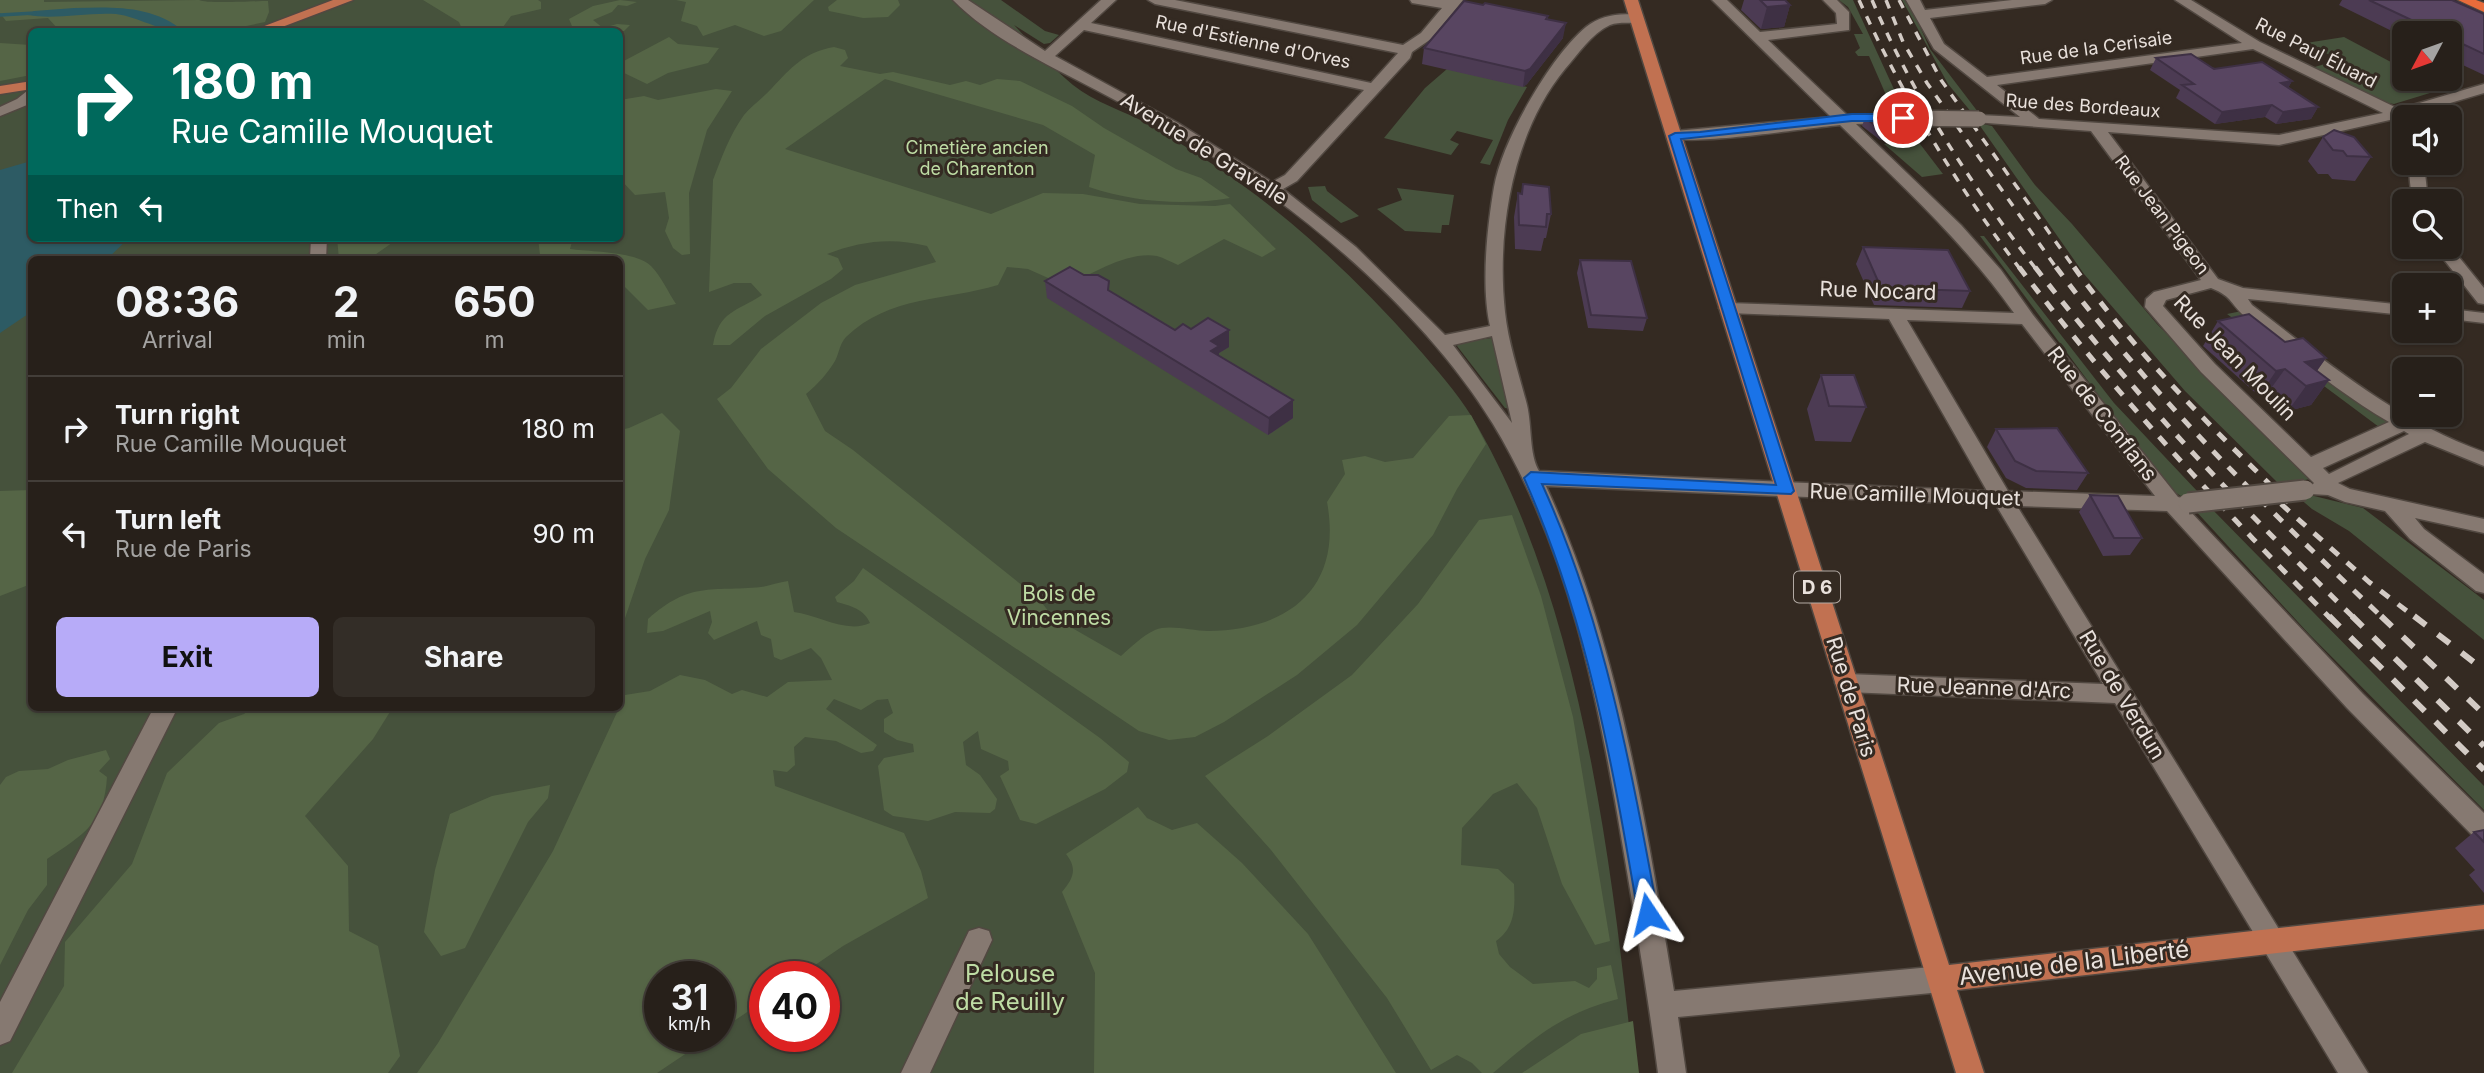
<!DOCTYPE html>
<html lang="en">
<head>
<meta charset="utf-8">
<style>
  body { margin:0; font-family:Inter,sans-serif; background:#332d27; color:#f1f3f6; height:100vh; display:flex; flex-direction:column; font-size:26px; white-space:nowrap }
  * { box-sizing:border-box; margin:0 }
  p { font-size:23px; color:#a4a3a2 }
  .icon { flex:none; width:38px; height:38px; fill:none; stroke:currentColor; stroke-width:2; stroke-linecap:round; stroke-linejoin:round }
  .map { position:relative; flex:1; overflow:hidden }
  .drawer { position:absolute; left:28px; top:256px; width:595px; height:455px; display:flex; flex-direction:column; background:#27201a; border-radius:10px; box-shadow:0 2px 5px #0004,0 0 0 2px #433e39 }
  .drawer>* { flex:none }
  .hud { position:absolute; left:28px; top:28px; width:595px; height:214px; border-radius:10px; box-shadow:0 2px 5px #0004,0 0 0 2px #433e39; background:#00695c; color:#fff; overflow:hidden }
  .needle { width:46px; rotate:229deg }
  .tools { position:absolute; left:2392px; top:21px; display:grid; gap:14px }
  .tools a { display:grid; place-items:center; width:70px; height:70px; border-radius:10px; background:#27201a; box-shadow:0 2px 5px #0004,0 0 0 2px #433e39; font-size:35px }
  .speed { position:absolute; left:644px; top:961px; display:flex; gap:14px; font-size:35px; font-weight:700; text-align:center }
  .speed>* { display:grid; place-content:center; width:91px; height:91px; border-radius:50%; background:#27201a; box-shadow:0 2px 5px #0004,0 0 0 2px #433e39; line-height:1 }
  .speed small { font-size:18px; font-weight:400 }
  .speed .limit { border:10px solid #d22; background:#fff; color:#111 }
  .pin { position:absolute; display:grid; place-items:center; width:60px; height:60px; color:#fff; margin:-30px; border:4px solid #fff; border-radius:50%; box-shadow:0 2px 7px #0007 }
  .me { position:absolute; width:77px; margin:-38px; rotate:350deg; stroke-linejoin:round; filter:drop-shadow(0 0 5px #0008) }
  .turn { display:flex; align-items:center; gap:24px; height:147px; padding:0 28px; font-size:32px }
  .turn .icon { width:91px; height:91px; stroke-width:2.5 }
  .turn b { display:block; font-size:49px; line-height:60px }
  .then { display:flex; align-items:center; height:66px; padding:0 28px; background:#0003; gap:14px; font-size:26px }
  .eta { display:flex; justify-content:space-evenly; align-items:center; height:119px; text-align:center }
  .eta b { font-size:42px; font-weight:700; line-height:49px }
  .action { display:flex; gap:14px; margin-top:auto; padding:14px 28px }
  .action a { flex:1; height:80px; border-radius:10px; background:#b7abf8; color:#111; font-size:28px; font-weight:700; line-height:80px; text-align:center }
  .action a+a { background:#332d27; color:#f1f3f6 }
  ul { padding:0; list-style:none }
  li { display:flex; align-items:center; gap:21px; height:105px; padding:0 28px; border-top:2px solid #433e39 }
  li div { flex:1 }
  li b { display:block; font-size:26px }
  li em { font-style:normal }
  .map>svg:first-child { display:block }
  .green { fill:#46523c; fill-rule:evenodd }
  .forest { fill:#556546 }
  .water { fill:#2d5b64 }
  .lines { fill:none; stroke-linecap:round; stroke-linejoin:round }
  .stream { stroke:#2d5b64; stroke-width:3.5 }
  .minor-casing { stroke:#514841; stroke-width:3 }
  .major-casing { stroke:#514841; stroke-width:3 }
  .highway-casing { stroke:#514841; stroke-width:3 }
  .minor { fill:#867971; fill-rule:evenodd }
  .major { fill:#c17151; fill-rule:evenodd }
  .highway { fill:#e86c3b; fill-rule:evenodd }
  .rail-far2 { stroke:#d3cbc5; stroke-width:3.5; stroke-dasharray:9 9; stroke-linecap:butt }
  .rail-far1 { stroke:#d3cbc5; stroke-width:5; stroke-dasharray:11 11; stroke-linecap:butt }
  .rail { stroke:#d3cbc5; stroke-width:6; stroke-dasharray:15 15; stroke-linecap:butt }
  .minor-bridge-far1-casing { stroke:#514841; stroke-width:18; stroke-linecap:butt }
  .minor-bridge-casing { stroke:#514841; stroke-width:23; stroke-linecap:butt }
  .minor-bridge-far1 { stroke:#867971; stroke-width:15 }
  .minor-bridge { stroke:#867971; stroke-width:19 }
  .wall { fill:#4c3b53 }
  .shaded-wall { fill:#3e3044 }
  .building { fill:#584561; stroke:#3e3044; stroke-width:2 }
  .route { fill:#1a73e8; stroke:#114b97; stroke-width:2 }
  .labels { text-anchor:middle; stroke-width:6; stroke-linejoin:round; paint-order:stroke }
  .far-street-label { font-size:18px; fill:#e9e1dc; stroke:#342a22 }
  .far-park-label { font-size:18px; fill:#bedca4; stroke:#342a22 }
  .shield { fill:#342a22; stroke:#b3aaa4; stroke-width:2 }
  .shield-label { font-size:19px; font-weight:bold; fill:#e9e1dc }
  .street-label { font-size:21px; fill:#e9e1dc; stroke:#342a22 }
  .park-label { font-size:21px; fill:#bedca4; stroke:#342a22 }
  .near-street-label { font-size:24px; fill:#e9e1dc; stroke:#342a22 }
  .near-park-label { font-size:24px; fill:#bedca4; stroke:#342a22 }
</style>
</head>
<body>
<div class="map">
<svg width="2484" height="1073" viewBox="0 0 2484 1073">
  <rect width="100%" height="100%" fill="#342a22"/>
  <path class="green" d="M0 0H1001L1045 31 1059 35 1050 43 1044 44 1014 25C1033 45 1052 68 1073 85 1094 102 1124 111 1148 124 1198 153 1247 186 1291 223 1336 261 1377 302 1416 346 1436 369 1456 391 1472 417 1581 600 1612 863 1634 1073H0ZM32 32H620V238H32ZM32 259H620V707H32ZM660 976H719V1036H660ZM765 976H824V1036H765Z
    M1839 0H1853L1904 111H1893L1869 56H1858L1855 52 1860 48 1854 34H1863L1848 7Z
    M1902 0H1908L1930 49 1978 112 1972 113 1948 84Z
    M2344 37 2404 69V79H2423L2443 89 2394 104 2381 102 2311 68 2339 60 2306 43Z
    M1447 69 1527 87 1508 120 1490 165 1480 163 1493 140 1457 131 1450 140 1459 144 1451 155 1384 138 1425 88Z
    M1978 123 1992 126 2035 185 2072 224 2157 324 2310 479 2280 485 2185 391 2084 274Z
    M1917 140 1943 174 1922 177 1884 144Z
    M1325 186 1327 191 1359 216 1341 223 1312 200 1308 187Z
    M1397 188 1454 195 1449 225H1442L1441 233 1405 231 1377 209 1402 200Z
    M1980 236H1984L2114 403 2198 492 2181 496 2176 493 2120 424Z
    M2242 311 2395 420 2379 427 2227 314Z
    M1491 338 1495 339 1511 409 1505 408 1457 346 1458 343Z
    M2310 495 2363 508 2484 600V640L2349 531 2312 509 2298 497Z
    M2210 507 2484 786V810L2309 634 2193 508Z"/>
  <path class="forest" d="M0 0H44V2L199 0C206 4 257 1 268 1L269 12 265 22 222 31 65 32 58 29 48 18 6 21 0 13Z
    M423 0H538L541 2V9L511 16 503 27 485 31H459L462 29 459 22Z
    M620 0 637 2 627 6 618 5 612 12 593 20 603 28 617 24 630 25 624 31H574L569 19 593 6Z
    M676 0H814L781 31 764 36 735 25 703 36 697 26 681 21 686 2Z
    M837 0H898L900 5 888 17 863 18 829 11 828 7Z
    M669 37 678 44 719 48 708 63 668 73 647 84 620 71V63Z
    M0 43 31 45V75L0 81Z
    M834 47 845 50 848 58 840 66 880 74 893 72 950 85 966 81 980 85 997 79 1020 81 1072 106 1104 128 1176 169 1201 178 1230 198C1186 206 1132 202 1089 187L1095 155 1043 125 885 79 785 149 991 214 1043 193 1083 194 1140 204 1215 206 1230 204 1276 249 1262 257 1224 239 1178 265C1171 262 1164 258 1157 256 1127 251 1092 274 1066 286L1028 269 1007 267 998 285C945 301 890 295 846 337 840 343 839 353 835 361 827 374 818 384 806 394L825 431 853 450 1038 598 1053 617 1121 656C1131 647 1142 636 1155 630 1169 624 1192 631 1208 631 1289 630 1343 588 1327 502L1345 474 1342 460 1365 456 1385 462 1413 458 1449 416 1471 415 1486 444 1457 489 1433 535 1357 625 1297 675 1224 722 1195 737 1169 740 1139 731 836 528 768 469 717 399 731 388 761 349 821 303 855 285 936 262 927 246C892 237 860 241 827 254L838 258 843 269 831 279 765 316 730 345H713C719 311 736 312 762 295L751 283H734L709 292 713 180C721 159 730 134 744 115 752 105 763 98 772 88 791 68 804 52 834 47Z
    M716 89 732 91 707 130 689 193 690 254 682 255 673 248 665 231 669 218 665 192 635 195 620 179V100L644 96 658 100Z
    M337 238H399L369 259H339Z
    M538 238H573L570 249C590 252 636 251 651 266 661 276 668 292 676 304L648 310 623 285 620 259H545L540 255Z
    M662 413 680 431 669 510 645 559 620 633V430L629 428Z
    M31 490V584L0 596V491Z
    M1512 515 1541 596 1573 717 1610 941 1595 945 1562 884 1537 808 1517 783 1493 794 1462 828 1461 865 1498 869 1514 884C1515 906 1516 927 1496 941L1499 954 1510 967 1533 984 1575 981 1589 988 1597 979V968L1611 965 1618 999C1563 1013 1535 1037 1493 1073H1482L1472 1063 1457 1055 1431 1070 1387 998 1271 850 1205 776 1268 736 1352 675 1418 604 1479 520Z
    M863 568 1100 738 1129 762 1127 772 1105 789 1036 824 1020 820 1000 776 1009 770 1008 761 981 749 978 731 963 742 966 765 980 775 997 799 995 809 990 813 955 812 928 821 893 816 884 810 878 766 884 758 914 752 913 744 897 740 884 732V719L893 713 888 699 877 700 861 710 834 699 826 709 877 745 873 751 861 753 836 741 805 737 794 747 795 765 787 772 773 770 775 786 904 833 921 871 928 898 843 946 799 976H765V1000L719 1031V976H660V1036H712L657 1073H417L438 1043 553 851 625 695 650 691 680 675 705 680 732 694 742 690 767 697 788 682 832 680 821 658 811 648 781 660 774 657 771 639 761 635 757 621 714 640 708 633 712 622 710 611 663 631 647 633 648 619C691 581 710 592 761 587 770 586 779 582 788 581L794 612C818 615 847 634 870 623 864 609 851 606 837 602L835 597 854 581Z
    M253 707H393L373 739 305 816 348 866 349 931 378 946 400 1056 388 1073H12L64 986 65 942 132 864 167 773 219 723 244 714Z
    M106 750 110 759 99 771 107 777C104 824 84 834 47 859V885L28 910 0 965V785L6 777 19 771 48 769 68 760Z
    M550 785 548 798 528 822 465 948 441 956 424 932 435 870 450 814 492 796Z
    M1138 807 1147 818 1172 830 1197 823 1242 863 1308 934 1396 1073H1094L1095 973 1062 892C1073 879 1078 869 1066 854Z
    M1633 1021 1639 1073H1522L1581 1034Z"/>
  <path class="water" d="M74 8C114 7 151 5 184 31 159 32 140 17 116 14 87 12 55 20 28 15L34 11Z
    M31 161 32 238H129L107 259H32L31 312 0 333V170Z"/>
  <g class="lines">
    <path class="stream" d="M0 15 35 13"/>
    <defs>
      <path id="minor" d="M953 0H968L1045 51 1101 0H1116L1091 23 1371 83 1398 53 1155 4 1148 0H1175L1403 45 1421 33 1442 8 1412 3 1410 0H1463L1431 39 1412 52 1410 58 1297 181 1283 189 1356 247 1445 335 1490 326C1481 285 1487 228 1494 187 1502 141 1550 57 1586 27 1601 15 1623 12 1642 16V22C1632 24 1620 21 1610 25 1591 34 1579 53 1565 69 1513 132 1496 231 1505 312 1508 342 1519 374 1527 405 1532 426 1529 454 1539 471L1987 491 1889 319 1728 313 1719 308 1728 303 2014 313C1964 242 1901 185 1840 125 1814 127 1680 148 1667 136L1675 131 1831 117 1712 0H1727L1760 32 1837 24 1836 13 1823 0H1837L1849 12V30L1768 40 1847 115H1908L1910 118 1908 121 1903 122 1856 124 1961 225 2001 270 2033 315 2178 497 2186 499 2189 504 2187 508 2363 694 2484 813V841L2475 838 2347 708 2167 511 2017 506 2368 1073H2338L2115 703 1847 692 1839 690 1835 683 1839 676 1847 674 2103 684 1996 505 1546 486C1619 644 1645 820 1674 991L1942 966 1952 970 1956 979 1952 988 1942 992 1678 1017 1686 1073H1658C1648 995 1635 919 1622 842 1598 698 1569 549 1493 424 1440 337 1352 254 1269 194 1215 156 1157 122 1098 91 1051 66 991 39 953 0ZM1084 30 1364 90 1285 175 1272 182 1178 123 1055 56ZM1907 320 2022 324 2155 496 2008 491ZM1492 336 1512 423 1453 345Z
        M1906 0H1920L1925 10 2012 0H2052L2045 4 1930 18 1944 44 1987 77 2242 43 2175 0H2191L2260 42 2399 109 2484 84V93L2403 117 2279 145 2108 132 2218 279 2243 288 2404 305V315L2248 299 2252 305C2325 361 2397 421 2484 452V466L2425 442 2338 483 2350 489 2484 519V533L2415 518 2424 529 2484 574V593L2476 591 2410 539 2385 511 2345 502 2328 495 2311 494 2308 489 2314 483 2201 372 2145 307 2146 299 2154 292 2201 280 2091 131 1974 122 1972 119 1974 116 1979 115 2020 117 1934 49ZM2253 49 2383 113 2279 135 2039 119 1997 85ZM2211 288C2234 297 2230 305 2248 319 2293 354 2339 393 2389 422L2311 457 2215 364 2163 306 2166 300ZM2404 431 2409 434 2329 474 2323 468Z
        M32 87V100L27 105 0 116V107L17 99Z
        M2408 163H2424L2428 201H2412Z
        M311 238H327L326 259H310Z
        M2450 246 2484 288V304L2478 303 2434 247Z
        M2450 309 2484 313V323L2450 319Z
        M154 707H178L10 1041 0 1045V1002Z
        M979 928 989 931 992 940 930 1073H901L969 931Z"/>
      <path id="major" d="M333 0H353L269 32H249Z
        M1624 0H1638L1949 965 2484 905V929L1957 990 1984 1073H1956Z
        M32 81V89L0 94V86Z"/>
      <path id="highway" d="M2458 0H2476L2484 3V12Z"/>
    </defs>
    <use href="#minor" class="minor-casing"/>
    <use href="#major" class="major-casing"/>
    <use href="#highway" class="highway-casing"/>
    <use href="#minor" class="minor"/>
    <use href="#major" class="major"/>
    <use href="#highway" class="highway"/>
    <path class="rail-far2" d="M1859 0C1902 95 1957 186 2020 269
      M1872 0C1913 96 1972 186 2036 269
      M1886 0 1903 42 1927 83 2057 269
      M1899 0 1941 80 2075 269"/>
    <path class="rail-far1" d="M2019 267C2114 392 2220 507 2330 618
      M2035 267C2132 393 2241 507 2354 618
      M2056 267C2152 396 2266 508 2383 618
      M2074 267C2137 355 2215 431 2292 506
      M2281 504 2369 582 2416 618"/>
    <path class="rail" d="M2329 616 2484 770
      M2352 616 2484 746
      M2381 616 2484 714
      M2414 616 2484 670"/>
    <defs>
      <path id="minor-bridge-far1" d="M1903 118 1979 119"/>
      <path id="minor-bridge" d="M2188 503 2305 490"/>
    </defs>
    <use href="#minor-bridge-far1" class="minor-bridge-far1-casing"/>
    <use href="#minor-bridge" class="minor-bridge-casing"/>
    <use href="#minor-bridge-far1" class="minor-bridge-far1"/>
    <use href="#minor-bridge" class="minor-bridge"/>
  </g>
  <path class="wall" d="M1744 0H1785L1790 5 1784 27 1761 29 1741 10Z
    M2342 0H2452L2484 14V75L2450 59V33H2404V37L2339 5Z
    M1483 5 1548 16V19L1563 38 1527 84 1523 87 1422 64 1424 48Z
    M2156 58 2292 81 2288 88 2318 107 2311 119 2276 124 2265 117 2215 124 2176 98 2180 90 2150 70Z
    M1865 118 1915 127 1912 135 1894 141 1880 140 1862 126Z
    M2323 137 2371 157 2355 181 2332 179 2328 174H2318L2308 161Z
    M1523 184 1551 214 1546 238H1544L1541 251 1515 249 1514 217 1518 193 1521 194Z
    M1863 247 1970 291 1962 308 1874 305 1856 264Z
    M1580 260 1647 318 1643 331 1588 328 1577 273Z
    M1045 281 1110 291 1175 330H1229V347L1219 353V356L1293 400V418L1268 435 1047 298Z
    M2218 321 2285 342 2326 358 2317 371 2329 380 2311 405 2288 411 2267 394 2259 396 2203 346Z
    M1821 375 1866 407 1851 442 1815 441 1807 409Z
    M1996 429 2088 473 2077 490 2026 488 2006 478 1987 447Z
    M2090 495 2142 538 2130 555 2103 556 2079 512Z
    M2484 830V893L2469 875 2475 870 2455 848 2474 832Z"/>
  <path class="shaded-wall" d="M1790 5 1784 27 1761 29 1767 7Z
    M1566 23 1563 38 1527 84 1523 87 1525 71Z
    M2292 81 2285 93 2281 83Z
    M2272 105 2265 117 2215 124 2222 112Z
    M2318 107 2311 119 2276 124 2283 112Z
    M1915 127 1912 135 1894 141 1897 132Z
    M1229 330V347L1219 353V363L1211 368V341Z
    M2326 358 2308 383 2305 362Z
    M2285 369 2267 394 2259 396 2276 371Z
    M2329 380 2311 405 2288 411 2306 386Z
    M1293 400V418L1268 435 1269 418Z"/>
  <path class="building" d="M1760 0H1785L1790 5 1767 7Z
    M2369 0H2452L2484 14V54L2450 38V33H2439Z
    M1464 1 1483 5 1485 3 1548 16 1546 19 1566 23 1530 69 1525 71 1424 48Z
    M2191 54 2214 69 2262 62 2292 81 2281 83 2318 107 2283 112 2272 105 2222 112 2182 85 2194 84 2156 58Z
    M1899 117 1910 120 1915 127 1897 132H1884L1865 118Z
    M2334 130 2354 137 2371 157 2347 156 2343 151 2333 150 2323 137Z
    M1523 184 1549 187 1551 214H1547L1546 227 1519 225 1518 193 1522 194Z
    M1863 247 1948 250 1970 291 1881 288Z
    M1580 260 1631 261 1647 318 1591 315Z
    M1070 267 1084 275H1098L1109 281 1108 290 1175 330 1183 324 1191 329 1208 318 1229 330 1211 341 1219 346 1211 351 1293 400 1269 418 1045 281Z
    M2249 314 2285 342 2303 338 2326 358 2305 362 2329 380 2306 386 2285 369 2276 371 2218 321Z
    M1821 375H1854L1866 407 1829 406Z
    M2057 428 2088 473 2036 471 2015 461 1996 429Z
    M2090 495 2118 496 2142 538H2114Z
    M2484 830V842L2474 832Z"/>
  <path class="route" d="M1852 114H1903L1909 118 1903 121H1852L1681 139 1794 491 1791 494 1542 484C1604 620 1631 767 1658 914L1655 920 1648 923 1640 920 1638 914C1612 761 1587 620 1524 478L1531 472 1776 485 1669 136 1675 133 1700 132Z"/>
  <g class="labels">
    <g class="far-street-label">
      <text transform="translate(1253 42) rotate(12)" y="6">Rue d'Estienne d'Orves</text>
      <text transform="translate(2096 48) rotate(-8)" y="6">Rue de la Cerisaie</text>
      <text transform="translate(2316 53) rotate(27)" y="6">Rue Paul Éluard</text>
      <text transform="translate(2083 106) rotate(4)" y="6">Rue des Bordeaux</text>
      <text transform="translate(2162 215) rotate(53)" y="6">Rue Jean Pigeon</text>
    </g>
    <g class="far-park-label">
      <text x="977" y="154">Cimetière ancien<tspan x="977" dy="21">de Charenton</tspan></text>
    </g>
    <rect class="shield" x="1794" y="571.5" width="46" height="31" rx="5"/>
    <g class="shield-label">
      <text x="1817" y="594">D 6</text>
    </g>
    <g class="street-label">
      <text transform="translate(1204 149) rotate(32)" y="7">Avenue de Gravelle</text>
      <text transform="translate(1878 291) rotate(2)" y="7">Rue Nocard</text>
      <text transform="translate(2235 358) rotate(46)" y="7">Rue Jean Moulin</text>
      <text transform="translate(2102 414) rotate(52)" y="7">Rue de Conflans</text>
      <text transform="translate(1915 495) rotate(2)" y="7">Rue Camille Mouquet</text>
      <text transform="translate(1984 688) rotate(2)" y="7">Rue Jeanne d'Arc</text>
      <text transform="translate(2122 695) rotate(59)" y="7">Rue de Verdun</text>
      <text transform="translate(1851 697) rotate(73)" y="7">Rue de Paris</text>
    </g>
    <g class="park-label">
      <text x="1059" y="601">Bois de<tspan x="1059" dy="24">Vincennes</tspan></text>
    </g>
    <g class="near-street-label">
      <text transform="translate(2074 963) rotate(-7)" y="8">Avenue de la Liberté</text>
    </g>
    <g class="near-park-label">
      <text x="1010" y="982">Pelouse<tspan x="1010" dy="28">de Reuilly</tspan></text>
    </g>
  </g>
</svg>
<div class="tools">
<a><svg class="needle" viewBox="-14 -14 28 28"><path d="M0-13l5 13h-10z" fill="#e53935"/><path d="M0 13l5-13h-10z" fill="#a4a3a2"/></svg></a>
<a><svg class="icon" aria-label="sound" viewBox="0 0 24 24"><path d="M4 9h4l5-4v14l-5-4H4zM17 9q2 3 0 6"/></svg></a>
<a><svg class="icon" aria-label="search" viewBox="0 0 24 24"><circle cx="10" cy="10" r="6"/><path d="M15 15l6 6"/></svg></a>
<a>+</a>
<a>−</a>
</div>
<div class="speed"><div>31<small>km/h</small></div><div class="limit">40</div></div>
<div class="pin" style="left:1903px;top:118px;background:#d93025"><svg class="icon" aria-label="arrive" viewBox="0 0 24 24"><path d="M6 21V4h12l-3 4 3 4H6"/></svg></div>
<svg class="me" style="left:1648px;top:914px" viewBox="-20 -20 40 40"><path d="M0-17L14 15 0 8-14 15z" fill="#1a73e8" stroke="#fff" stroke-width="4"/></svg>
<div class="hud">
<div class="turn"><svg class="icon" aria-label="right" viewBox="0 0 24 24"><path d="M7 20v-9h11M14 6l5 5-5 5"/></svg><div><b>180 m</b>Rue Camille Mouquet</div></div>
<div class="then">Then<svg class="icon" aria-label="left" viewBox="0 0 24 24"><path d="M17 20v-9H6M10 6l-5 5 5 5"/></svg></div>
</div>
<section class="drawer">
<div class="eta">
<div><b>08:36</b><p>Arrival</p></div>
<div><b>2</b><p>min</p></div>
<div><b>650</b><p>m</p></div>
</div>
<ul>
<li><svg class="icon" aria-label="right" viewBox="0 0 24 24"><path d="M7 20v-9h11M14 6l5 5-5 5"/></svg><div><b>Turn right</b><p>Rue Camille Mouquet</p></div><em>180 m</em></li>
<li><svg class="icon" aria-label="left" viewBox="0 0 24 24"><path d="M17 20v-9H6M10 6l-5 5 5 5"/></svg><div><b>Turn left</b><p>Rue de Paris</p></div><em>90 m</em></li>
</ul>
<div class="action"><a>Exit</a><a>Share</a></div>
</section>
</div>
</body>
</html>
